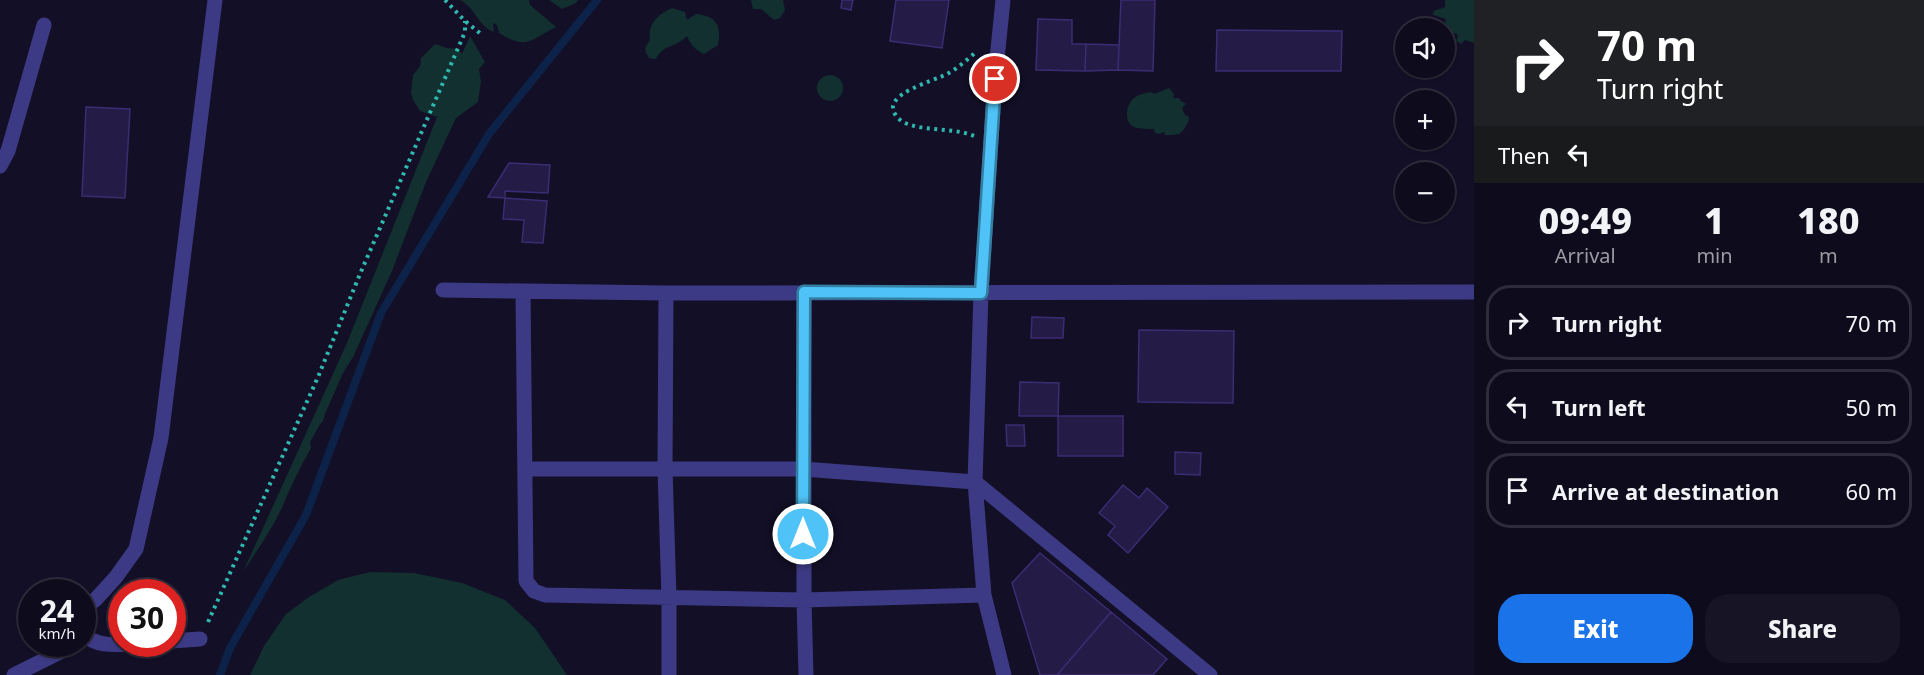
<!DOCTYPE html>
<html lang="en">
<head>
<meta charset="utf-8">
<style>
  body { margin:0; font-family:"Noto Sans",sans-serif; background:#171425; color:#f1f3f6; height:100vh; display:flex; flex-direction:column; font-size:22px; white-space:nowrap }
  * { box-sizing:border-box; margin:0 }
  p { font-size:20px; color:#9b9ba3 }
  .icon { flex:none; width:33px; height:33px; fill:none; stroke:currentColor; stroke-width:2; stroke-linecap:round; stroke-linejoin:round }
  .map { position:relative; flex:1; overflow:hidden }
  .panel { display:flex; flex-direction:column; background:#0e0b1c; width:450px }
  .panel>* { flex:none }
  .top-card { background:#202124; color:#fff; overflow:hidden }
  .fabs { position:absolute; left:1395px; top:18px; display:grid; gap:12px }
  .fabs a { display:grid; place-items:center; width:60px; height:60px; border-radius:50%; background:#0e0b1c; box-shadow:0 2px 4px #0004,0 0 0 2px #2e2b3b; font-size:30px }
  .speed { position:absolute; left:18px; top:579px; display:flex; gap:12px; font-size:30px; font-weight:700; text-align:center }
  .speed>* { display:grid; place-content:center; width:78px; height:78px; border-radius:50%; background:#0e0b1c; box-shadow:0 2px 4px #0004,0 0 0 2px #2e2b3b; line-height:1 }
  .speed small { font-size:15px; font-weight:400 }
  .speed .limit { border:9px solid #d22; background:#fff; color:#111 }
  .pin { position:absolute; display:grid; place-items:center; width:51px; height:51px; color:#fff; margin:-26px; border:3px solid #fff; border-radius:50%; box-shadow:0 2px 6px #0007 }
  .me { position:absolute; width:66px; margin:-33px; rotate:0deg; stroke-linejoin:round; filter:drop-shadow(0 0 4px #0008) }
  .turn { display:flex; align-items:center; gap:21px; height:126px; padding:0 24px; font-size:27px }
  .turn .icon { width:78px; height:78px; stroke-width:2.5 }
  .turn b { display:block; font-size:42px; line-height:51px }
  .then { display:flex; align-items:center; height:57px; padding:0 24px; background:#0003; gap:12px; font-size:22px }
  .eta { display:flex; justify-content:space-evenly; align-items:center; height:102px; text-align:center }
  .eta b { font-size:36px; font-weight:800; line-height:42px }
  .button { display:flex; gap:12px; margin-top:auto; padding:12px 24px }
  .button a { flex:1; height:69px; border-radius:24px; background:#1a73e8; color:#fff; font-size:24px; font-weight:800; line-height:69px; text-align:center }
  .button a+a { background:#171425; color:#f1f3f6 }
  ul { padding:0; list-style:none }
  li { display:flex; align-items:center; gap:18px; height:75px; margin:0 12px 9px; padding:0 12px; border:3px solid #2e2b3b; border-radius:24px }
  li div { flex:1 }
  li b { display:block; font-size:22px }
  li em { font-style:normal }
  main { display:flex; flex:1; min-height:0 }
  .map>svg:first-child { display:block }
  .green { fill:#12302f }
  .lines { fill:none; stroke-linecap:round; stroke-linejoin:round }
  .stream { stroke:#0c2248; stroke-width:8 }
  .building { fill:#241b47; stroke:#3b2d73; stroke-width:1.5 }
  .path { stroke:#2fb8b0; stroke-width:4; stroke-dasharray:3 4.5; stroke-linecap:butt }
  .minor { stroke:#3d3a85; stroke-width:15 }
  .route-casing { stroke:#337fa1; stroke-width:15 }
  .route { stroke:#4fc3f7; stroke-width:10 }
</style>
</head>
<body>
<main>
<div class="map">
<svg width="1474" height="675" viewBox="0 0 1474 675">
  <rect width="100%" height="100%" fill="#130f26"/>
  <path class="green" d="M460 0H529L530 5 556 27C529 41 527 50 499 33L497 25 493 23 494 32C477 26 476 8 460 0Z
    M549 0H578L576 3 562 9Z
    M751 0H783L785 10 780 18 774 20 761 9H753Z
    M1445 0H1474V43L1465 40 1461 44 1456 41 1458 36 1456 33 1453 34 1449 32 1445 24 1446 19 1433 15 1434 11 1445 7Z
    M672 8 685 12 687 20 696 14C716 16 722 25 718 45L704 54C694 49 691 45 687 36 676 48 663 44 656 59L649 58 646 53 645 48 650 40C647 25 658 14 672 8Z
    M470 36 485 62 479 69 481 81 478 102 456 118 426 182 392 271 353 357 343 373 325 414 323 421C317 427 315 435 310 442L311 448C302 464 293 482 286 498 276 524 258 549 243 572L347 343 437 117 420 111 413 100 411 93 413 75 420 66 421 58 435 44 447 48 458 49 462 54Z
    M817 88a13 13 0 1 1 26 0a13 13 0 1 1-26 0Z
    M1169 88 1174 94 1173 98H1179L1181 101 1186 104 1182 108 1185 115 1188 116 1189 120C1182 134 1182 135 1165 135L1164 132 1159 134 1155 133 1154 129C1147 129 1140 129 1134 127 1124 123 1126 106 1132 100 1137 95 1144 93 1151 92L1154 94Z
    M370 572 414 573 462 583 505 600 535 628 567 675H250L264 646 286 614 309 597 338 580Z"/>
  <g class="lines">
    <path class="stream" d="M220 675 230 648 306 515 381 313 489 134 597 0"/>
  </g>
  <path class="building" d="M842 0H853L851 10 841 8Z
    M896 0H949L942 48 890 41Z
    M1121 0H1155L1153 71 1118 70Z
    M1038 19 1072 20V44H1086L1085 71 1036 70Z
    M1217 30 1342 31 1341 71H1216Z
    M1086 44 1119 45 1118 70 1085 71Z
    M86 107 130 109 125 198 82 196Z
    M509 163 550 165 548 193 505 191V198L488 197Z
    M505 198 547 201 543 243 522 242 524 220 503 219Z
    M1032 317 1064 318 1063 338H1031Z
    M1139 330 1234 331 1233 403 1138 402Z
    M1020 382 1059 383 1058 416H1019Z
    M1058 416H1123V456H1058Z
    M1006 425H1024L1025 446H1007Z
    M1175 452 1201 453 1200 475 1175 474Z
    M1123 485 1139 498 1147 488 1168 507 1128 553 1108 535 1115 526 1099 513Z
    M1040 553 1111 612 1057 675H1040L1012 583Z
    M1111 612 1167 659 1153 675H1057Z"/>
  <g class="lines">
    <path class="path" d="M445 0 465 21 481 34
      M974 136C952 127 927 132 905 123 901 121 897 118 895 114 882 94 934 81 947 74 958 68 968 59 977 51
      M208 622 318 377 360 274 465 32V21"/>
    <path class="minor" d="M1003 0 995 79 981 293 975 482 984 595 1004 675
      M0 166 8 151 44 25
      M443 290 666 293 1474 292
      M523 291 526 581 534 591 545 595 804 600 984 595
      M804 292V600L806 675
      M666 293 665 469 669 598V675
      M525 469H803L975 482 1210 675
      M82 610 96 599 116 577 136 549 161 438 215 0
      M82 633C96 647 114 645 132 644
      M172 641 200 639
      M14 675 64 650 68 644"/>
  </g>
  <g class="lines">
    <defs>
      <path id="route" d="M803 534 804 292 981 293 995 79"/>
    </defs>
    <use href="#route" class="route-casing"/>
    <use href="#route" class="route"/>
  </g>
</svg>
<div class="fabs">
<a><svg class="icon" aria-label="sound" viewBox="0 0 24 24"><path d="M4 9h4l5-4v14l-5-4H4zM17 9q2 3 0 6"/></svg></a>
<a>+</a>
<a>−</a>
</div>
<div class="speed"><div>24<small>km/h</small></div><div class="limit">30</div></div>
<div class="pin" style="left:995px;top:79px;background:#d93025"><svg class="icon" aria-label="arrive" viewBox="0 0 24 24"><path d="M6 21V4h12l-3 4 3 4H6"/></svg></div>
<svg class="me" style="left:803px;top:534px" viewBox="-20 -20 40 40"><circle r="17" fill="#4fc3f7" stroke="#fff" stroke-width="3"/><path d="M0-11L8 9 0 5-8 9z" fill="#fff"/></svg>
</div>
<section class="panel">
<div class="top-card">
<div class="turn"><svg class="icon" aria-label="right" viewBox="0 0 24 24"><path d="M7 20v-9h11M14 6l5 5-5 5"/></svg><div><b>70 m</b>Turn right</div></div>
<div class="then">Then<svg class="icon" aria-label="left" viewBox="0 0 24 24"><path d="M17 20v-9H6M10 6l-5 5 5 5"/></svg></div>
</div>
<div class="eta">
<div><b>09:49</b><p>Arrival</p></div>
<div><b>1</b><p>min</p></div>
<div><b>180</b><p>m</p></div>
</div>
<ul>
<li><svg class="icon" aria-label="right" viewBox="0 0 24 24"><path d="M7 20v-9h11M14 6l5 5-5 5"/></svg><div><b>Turn right</b></div><em>70 m</em></li>
<li><svg class="icon" aria-label="left" viewBox="0 0 24 24"><path d="M17 20v-9H6M10 6l-5 5 5 5"/></svg><div><b>Turn left</b></div><em>50 m</em></li>
<li><svg class="icon" aria-label="arrive" viewBox="0 0 24 24"><path d="M6 21V4h12l-3 4 3 4H6"/></svg><div><b>Arrive at destination</b></div><em>60 m</em></li>
</ul>
<div class="button"><a>Exit</a><a>Share</a></div>
</section>
</main>
</body>
</html>
